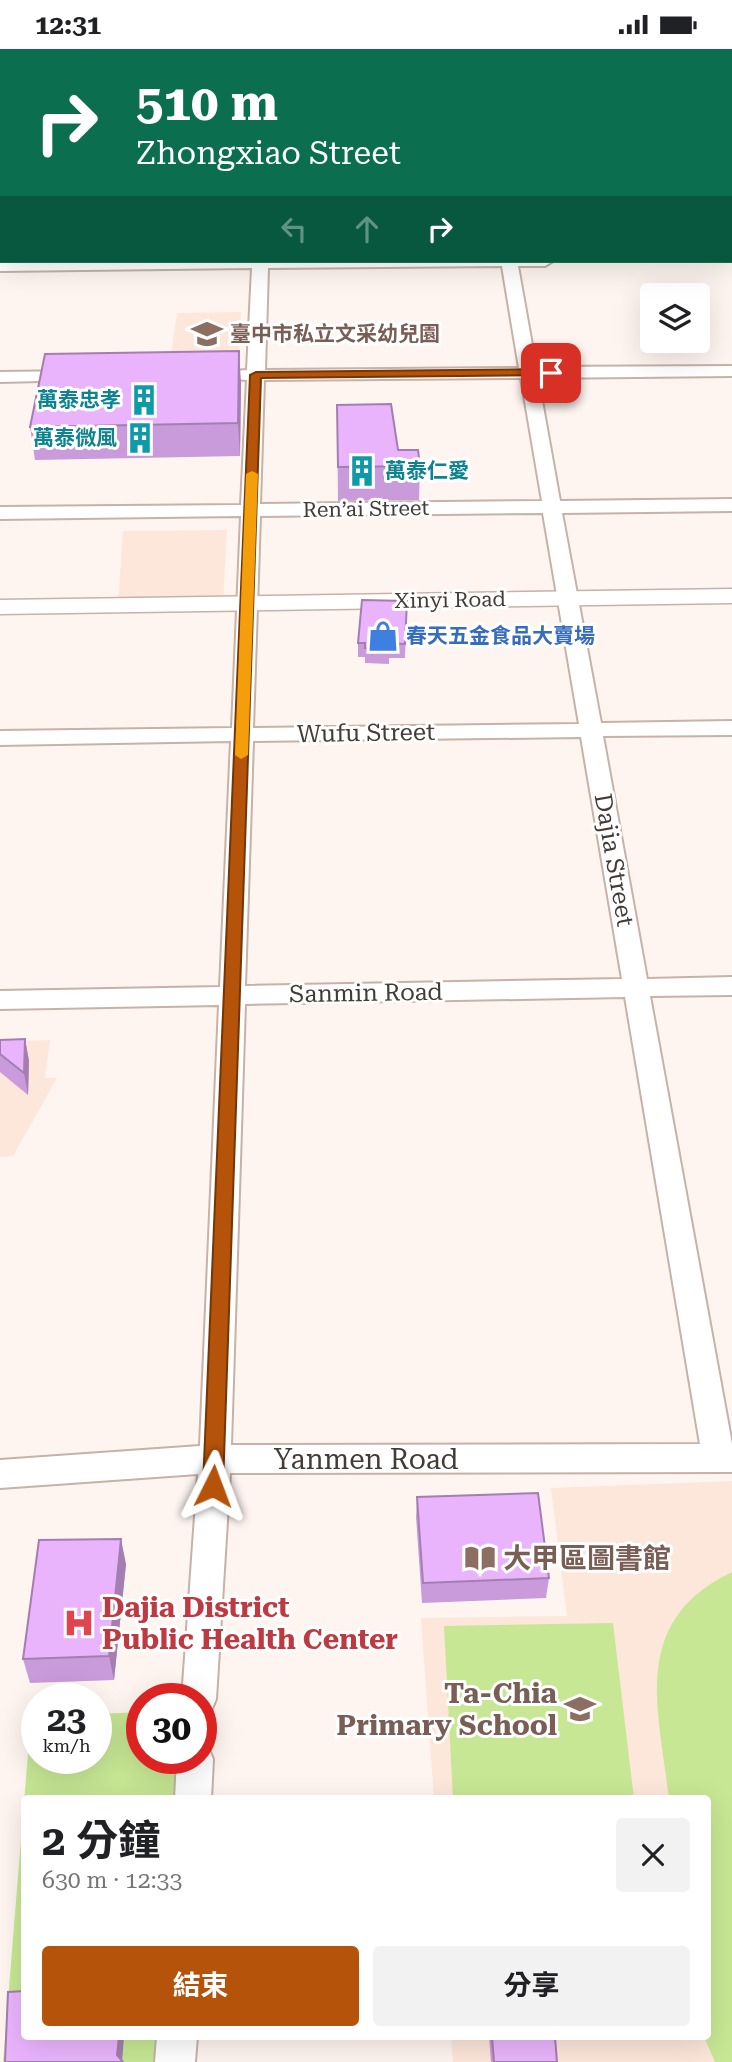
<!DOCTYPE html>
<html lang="zh-TW">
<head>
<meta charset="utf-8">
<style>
  body { margin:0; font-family:"Roboto Serif","Noto Sans TC",serif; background:#f2f2f2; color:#202124; height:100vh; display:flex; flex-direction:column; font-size:26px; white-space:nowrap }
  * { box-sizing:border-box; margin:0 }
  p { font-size:23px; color:#757577 }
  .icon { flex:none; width:38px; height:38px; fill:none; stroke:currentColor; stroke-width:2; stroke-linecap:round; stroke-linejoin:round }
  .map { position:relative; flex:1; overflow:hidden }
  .details { position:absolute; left:21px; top:1746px; width:690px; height:245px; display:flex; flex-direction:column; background:#fff; border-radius:7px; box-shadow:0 7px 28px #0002 }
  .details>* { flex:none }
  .banner { position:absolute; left:0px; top:0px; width:733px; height:214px; box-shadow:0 7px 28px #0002; background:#0b6e4f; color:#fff; overflow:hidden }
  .controls { position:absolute; left:640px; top:234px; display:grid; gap:14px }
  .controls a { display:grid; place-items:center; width:70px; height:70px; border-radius:7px; background:#fff; box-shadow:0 7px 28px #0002; font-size:35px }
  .speed { position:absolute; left:21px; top:1634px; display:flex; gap:14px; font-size:35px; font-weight:700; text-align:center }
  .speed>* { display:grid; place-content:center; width:91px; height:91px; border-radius:50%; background:#fff; box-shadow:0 7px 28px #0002; line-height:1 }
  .speed small { font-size:18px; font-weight:400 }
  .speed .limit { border:10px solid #d22; background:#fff; color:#111 }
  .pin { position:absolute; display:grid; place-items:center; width:60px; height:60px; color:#fff; margin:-30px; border-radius:14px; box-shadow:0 4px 10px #0006 }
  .me { position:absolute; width:77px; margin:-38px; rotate:3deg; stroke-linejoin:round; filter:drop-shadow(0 0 5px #0008) }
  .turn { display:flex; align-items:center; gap:24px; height:147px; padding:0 21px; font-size:32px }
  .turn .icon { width:91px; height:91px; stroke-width:2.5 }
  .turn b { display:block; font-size:49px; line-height:60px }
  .lanes { display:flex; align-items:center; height:66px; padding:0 21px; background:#0003; justify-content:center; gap:35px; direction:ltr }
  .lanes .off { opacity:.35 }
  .round { display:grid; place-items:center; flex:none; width:74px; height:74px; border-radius:7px; background:#f2f2f2 }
  .head { display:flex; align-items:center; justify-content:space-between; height:119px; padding:0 21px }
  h1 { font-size:42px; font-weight:700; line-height:52px }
  .primary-button { display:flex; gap:14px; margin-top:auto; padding:14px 21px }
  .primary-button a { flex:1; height:80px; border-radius:7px; background:#b45309; color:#fff; font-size:28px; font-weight:700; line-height:80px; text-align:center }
  .primary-button a+a { background:#f2f2f2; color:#202124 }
  .status { display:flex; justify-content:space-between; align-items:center; height:49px; padding:0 35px; background:#fff; direction:ltr }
  .status svg { height:19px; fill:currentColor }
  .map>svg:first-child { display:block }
  .built { fill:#fde6da }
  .green { fill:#c7e794 }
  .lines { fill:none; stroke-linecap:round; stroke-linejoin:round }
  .canal { fill:#a1d7f3; fill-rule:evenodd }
  .minor-casing { stroke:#c6b2a7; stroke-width:4 }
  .tertiary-casing { stroke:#c6b2a7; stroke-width:3 }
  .primary-casing { stroke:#d6d4d3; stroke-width:4 }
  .minor { fill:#fff; fill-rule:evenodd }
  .tertiary { fill:#fff; fill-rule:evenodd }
  .primary { fill:#b8e3bb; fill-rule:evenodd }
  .wall { fill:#c99bda }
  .shaded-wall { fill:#a47eb1 }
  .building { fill:#eab4fd; stroke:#a47eb1; stroke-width:2 }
  .route { fill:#b45309; stroke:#753606; stroke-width:2 }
  .slow { fill:#f59e0b }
  .labels { text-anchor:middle; stroke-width:6; stroke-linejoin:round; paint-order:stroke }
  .far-education-label { font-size:21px; font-weight:bold; fill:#785e54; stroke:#fff; text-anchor:start }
  .far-culture-label { font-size:21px; font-weight:bold; fill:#0d838f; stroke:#fff; text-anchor:end }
  .far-street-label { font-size:21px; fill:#433b36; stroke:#fff }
  .far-shop-label { font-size:21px; font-weight:bold; fill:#366cbe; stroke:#fff; text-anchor:start }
  .street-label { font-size:24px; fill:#433b36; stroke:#fff }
  .near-street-label { font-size:28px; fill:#433b36; stroke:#fff }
  .near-education-label { font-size:28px; font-weight:bold; fill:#785e54; stroke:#fff; text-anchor:start }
  .near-health-label { font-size:28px; font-weight:bold; fill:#be3a42; stroke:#fff; text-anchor:start }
</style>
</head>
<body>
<div class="status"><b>12:31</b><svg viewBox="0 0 49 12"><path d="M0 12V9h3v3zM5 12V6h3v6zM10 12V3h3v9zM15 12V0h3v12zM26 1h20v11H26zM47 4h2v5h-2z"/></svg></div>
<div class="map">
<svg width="732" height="2013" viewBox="0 0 732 2013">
  <rect width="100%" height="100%" fill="#fef5f1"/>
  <path class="built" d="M241 263 239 305 171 306 177 264Z
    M227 481 223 554H118L123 482Z
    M50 991 45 1029H57L13 1107 0 1108V993Z
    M732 1432V2013H453L451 1988H707V1750H434L421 1569 567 1567 551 1439Z"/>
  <path class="green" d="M732 1523V2013H715L704 1988H707V1750H669C658 1657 630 1572 732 1523Z
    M613 1574 634 1750H453L444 1577Z
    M142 1663V1710H176L174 1750H24V1988H163L162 2013H3L31 1667H37V1710H96V1665Z"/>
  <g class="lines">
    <path class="canal" d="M692 0H706L707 2H693Z"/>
    <defs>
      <path id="minor" d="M444 0H459L443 2Z
        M0 9H2V17H0Z
        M0 212H553L545 217H518L536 318 732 317V327L538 329 560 452 732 450V462L562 464 601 674 732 672V686L603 687 647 930 732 928V946L650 947 732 1395V1423L230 1424 216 1650 211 1662 201 1666V1650H182L198 1425 0 1439V1411L200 1397 219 956 0 960V942L220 938 231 692 0 696V682L232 679 241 467 0 470V458L241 456 247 331 234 330 231 326 234 322 247 321 252 219 0 222ZM502 217 519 319 265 321 268 219ZM521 329 542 452 260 455 264 331ZM543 464 579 675 253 679 260 467ZM581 688 622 930 245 937 253 692ZM625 948 700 1395 231 1396 245 955Z
        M76 322 85 327 82 331 0 333V323Z
        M201 1695 208 1698 213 1710 211 1750H175L177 1710H201Z
        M157 1988H197L195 2013H155Z"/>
      <path id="tertiary" d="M732 540V554L0 565V551Z"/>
      <path id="primary" d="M0 161H2V175H0Z"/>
    </defs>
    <use href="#minor" class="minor-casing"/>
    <use href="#tertiary" class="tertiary-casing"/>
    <use href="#primary" class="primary-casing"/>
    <use href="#minor" class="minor"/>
    <use href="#tertiary" class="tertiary"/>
    <use href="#primary" class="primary"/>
  </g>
  <path class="wall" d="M241 334 240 407 35 411 30 378Z
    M337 356 420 417 419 451 338 452Z
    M407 552 405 609H389V615L365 614V608H358V594Z
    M25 990 29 1012 28 1046 0 1023V991Z
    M417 1448 549 1529 546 1549 422 1554 416 1468Z
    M126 1515 114 1631 30 1634 23 1610Z
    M489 1988H555L557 2013H491Z"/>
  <path class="shaded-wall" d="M239 302 241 334 240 407 238 374Z
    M25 990 29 1012 28 1046 24 1024Z
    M121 1490 126 1515 114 1631 109 1607Z
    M119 1988H124L122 2013 117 2006Z"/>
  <path class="building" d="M239 302 238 374 30 378 45 305Z
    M391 355 398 401H418L420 417 338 418 337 356Z
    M362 551 407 552 405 595 390 594V600L365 599V594H358Z
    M25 990 24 1024 0 1005V991Z
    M538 1444 549 1529 423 1534 417 1448Z
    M121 1490 109 1607 23 1610 39 1491Z
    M24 1942V1988H119L117 2006 123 2013H5L8 1943Z
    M492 1988H555L557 2013H494Z"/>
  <path class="route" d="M551 320 557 324 555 326 261 329 223 1437 220 1443 213 1445 206 1443 203 1437 250 326 256 323Z"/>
  <path class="slow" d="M252 422 258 425 248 706 241 710 235 706 246 425Z"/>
  <defs>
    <symbol id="school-bare" viewBox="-9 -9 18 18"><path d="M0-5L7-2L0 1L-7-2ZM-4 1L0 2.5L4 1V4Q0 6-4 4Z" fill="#8d6e63" stroke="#fff" stroke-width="2.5" paint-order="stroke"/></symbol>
    <symbol id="building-bare" viewBox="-9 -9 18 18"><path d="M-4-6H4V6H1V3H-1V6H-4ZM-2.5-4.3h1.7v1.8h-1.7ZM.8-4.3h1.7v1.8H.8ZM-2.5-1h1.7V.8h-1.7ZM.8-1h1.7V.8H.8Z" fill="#0f9aa8" stroke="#fff" stroke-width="2.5" paint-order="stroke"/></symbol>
    <symbol id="shop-bare" viewBox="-9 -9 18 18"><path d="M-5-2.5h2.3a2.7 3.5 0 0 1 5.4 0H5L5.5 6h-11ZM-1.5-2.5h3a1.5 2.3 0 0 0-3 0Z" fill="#3f7fe0" stroke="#fff" stroke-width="2.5" paint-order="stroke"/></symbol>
    <symbol id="library-bare" viewBox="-9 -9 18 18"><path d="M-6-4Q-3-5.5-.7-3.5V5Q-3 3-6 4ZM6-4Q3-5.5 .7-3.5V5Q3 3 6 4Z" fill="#8d6e63" stroke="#fff" stroke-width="2.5" paint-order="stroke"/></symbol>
    <symbol id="hospital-bare" viewBox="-9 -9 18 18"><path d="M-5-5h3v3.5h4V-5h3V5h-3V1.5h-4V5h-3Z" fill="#e0444e" stroke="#fff" stroke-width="2.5" paint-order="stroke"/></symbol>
  </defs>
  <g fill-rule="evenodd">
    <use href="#school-bare" x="185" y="263" width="44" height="44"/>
    <use href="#building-bare" x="122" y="329" width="44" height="44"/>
    <use href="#building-bare" x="118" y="367" width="44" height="44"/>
    <use href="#building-bare" x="340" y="400" width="44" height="44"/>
    <use href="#shop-bare" x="361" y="565" width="44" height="44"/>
    <use href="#library-bare" x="458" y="1487" width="44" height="44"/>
    <use href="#hospital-bare" x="57" y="1552" width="44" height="44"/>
    <use href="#school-bare" x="558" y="1638" width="44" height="44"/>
  </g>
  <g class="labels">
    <g class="far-education-label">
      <text x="230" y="292">臺中市私立文采幼兒園</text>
    </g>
    <g class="far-culture-label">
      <text x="121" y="358">萬泰忠孝</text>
      <text x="117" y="396">萬泰微風</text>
      <text x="385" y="429" text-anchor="start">萬泰仁愛</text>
    </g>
    <g class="far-street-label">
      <text transform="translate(366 460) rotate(-1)" y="7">Ren’ai Street</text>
      <text transform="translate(450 551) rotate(-1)" y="7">Xinyi Road</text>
    </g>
    <g class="far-shop-label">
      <text x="406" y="594">春天五金食品大賣場</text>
    </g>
    <g class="street-label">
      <text transform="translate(366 684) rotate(-1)" y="8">Wufu Street</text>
      <text transform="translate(614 811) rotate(80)" y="8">Dajia Street</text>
      <text transform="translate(366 944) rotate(-1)" y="8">Sanmin Road</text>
    </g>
    <g class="near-street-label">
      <text x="366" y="1420">Yanmen Road</text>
    </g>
    <g class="near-education-label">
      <text x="503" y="1519">大甲區圖書館</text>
      <text x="557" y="1654" text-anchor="end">Ta-Chia<tspan x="557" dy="32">Primary School</tspan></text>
    </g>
    <g class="near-health-label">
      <text x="102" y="1568">Dajia District<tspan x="102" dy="32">Public Health Center</tspan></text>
    </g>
  </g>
</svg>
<div class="controls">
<a><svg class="icon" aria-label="layers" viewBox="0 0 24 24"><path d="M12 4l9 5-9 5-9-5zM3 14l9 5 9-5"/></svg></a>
</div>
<div class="speed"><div>23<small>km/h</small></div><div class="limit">30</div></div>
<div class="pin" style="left:551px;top:324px;background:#d93025"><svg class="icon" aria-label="arrive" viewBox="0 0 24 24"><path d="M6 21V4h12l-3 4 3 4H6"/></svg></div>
<svg class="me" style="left:213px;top:1437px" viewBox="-20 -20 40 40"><path d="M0-17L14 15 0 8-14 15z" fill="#b45309" stroke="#fff" stroke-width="4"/></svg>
<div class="banner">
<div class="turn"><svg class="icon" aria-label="right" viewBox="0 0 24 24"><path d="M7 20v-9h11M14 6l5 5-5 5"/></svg><div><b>510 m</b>Zhongxiao Street</div></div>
<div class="lanes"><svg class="icon off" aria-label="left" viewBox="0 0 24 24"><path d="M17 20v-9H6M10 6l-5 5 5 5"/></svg><svg class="icon off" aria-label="ahead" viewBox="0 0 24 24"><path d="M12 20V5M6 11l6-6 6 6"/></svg><svg class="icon" aria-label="right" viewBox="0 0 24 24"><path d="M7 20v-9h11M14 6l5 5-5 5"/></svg></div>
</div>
<section class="details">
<div class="head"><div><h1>2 分鐘</h1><p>630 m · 12:33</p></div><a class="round"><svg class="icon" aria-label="close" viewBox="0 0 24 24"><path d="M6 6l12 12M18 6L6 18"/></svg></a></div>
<div class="primary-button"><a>結束</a><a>分享</a></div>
</section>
</div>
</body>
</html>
